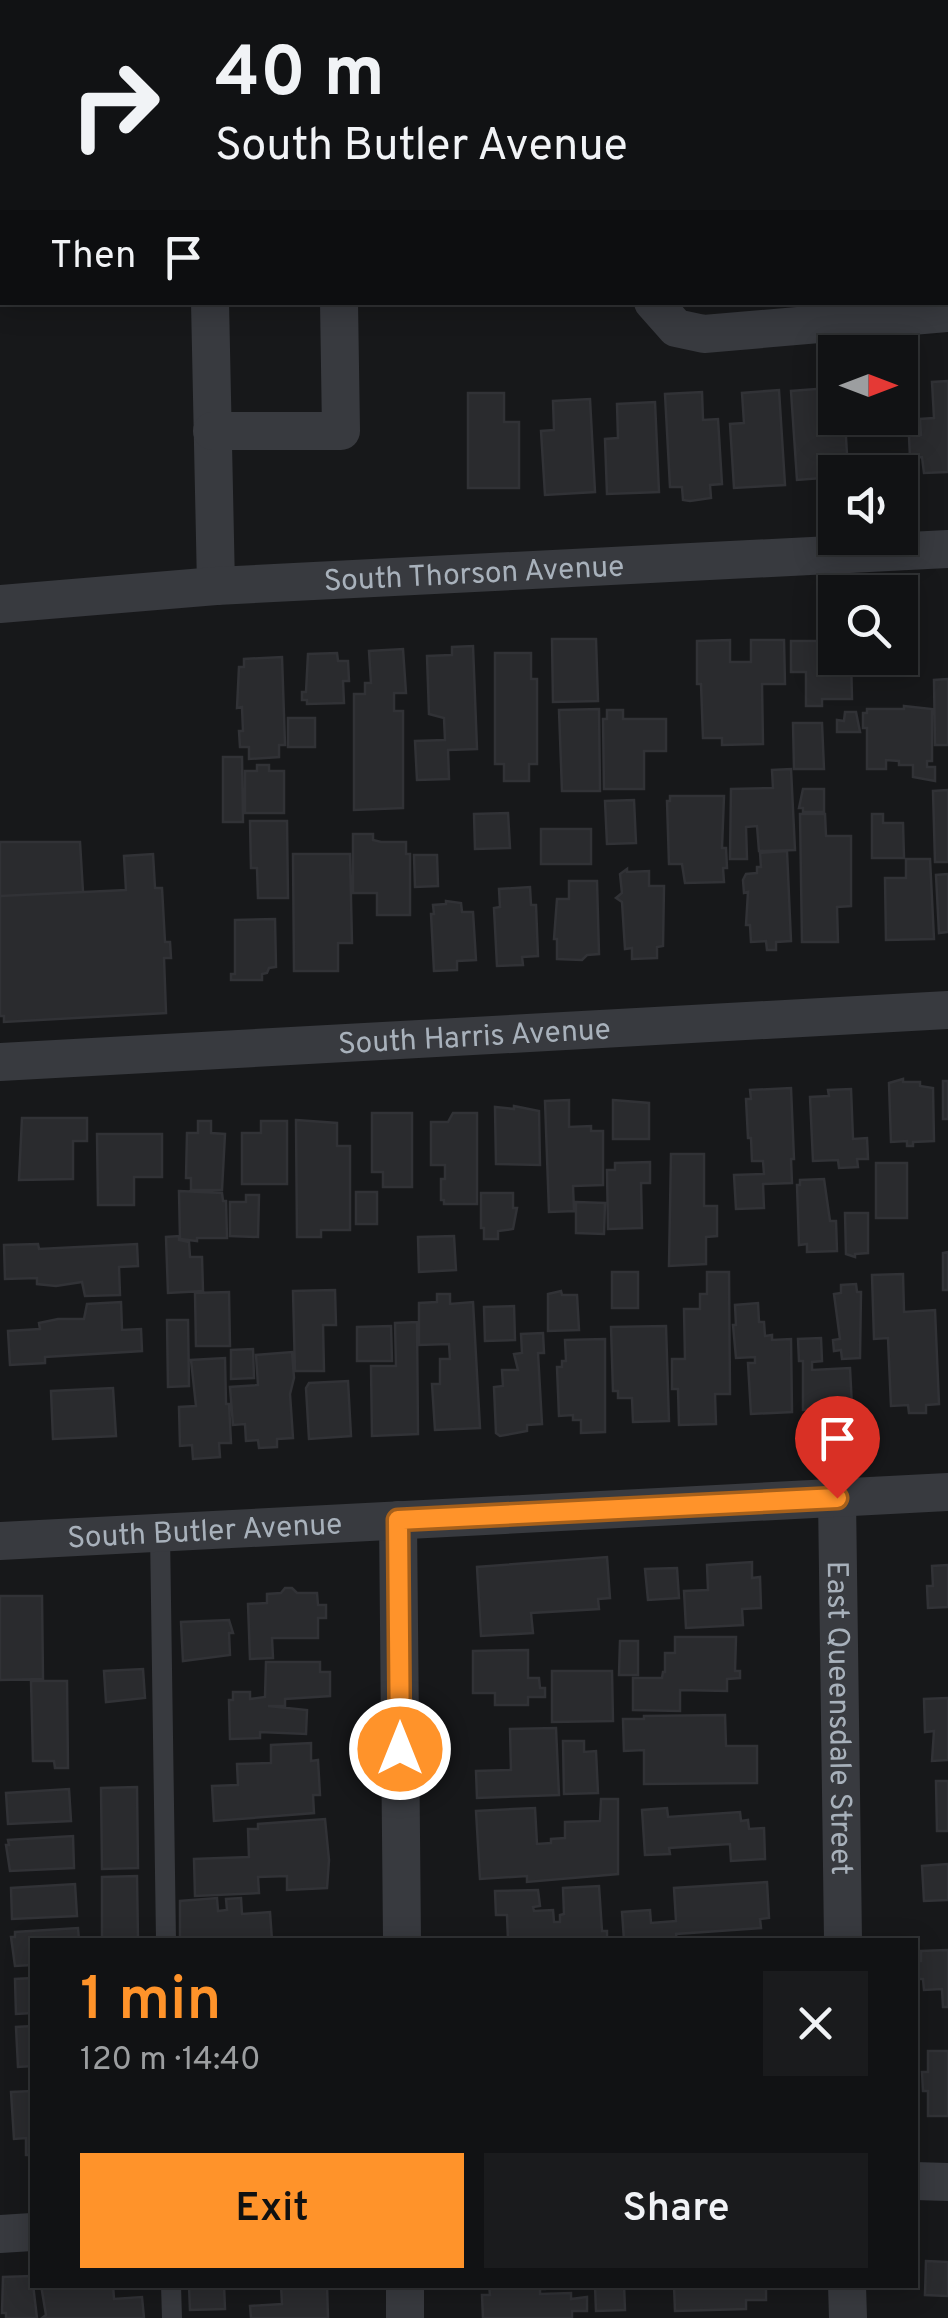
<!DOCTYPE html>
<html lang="en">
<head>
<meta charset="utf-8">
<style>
  body { margin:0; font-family:Overpass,sans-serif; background:#1a1b1d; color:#f1f3f6; height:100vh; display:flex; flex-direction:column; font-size:38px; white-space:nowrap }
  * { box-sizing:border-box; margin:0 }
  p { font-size:32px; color:#9c9ea0 }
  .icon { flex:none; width:55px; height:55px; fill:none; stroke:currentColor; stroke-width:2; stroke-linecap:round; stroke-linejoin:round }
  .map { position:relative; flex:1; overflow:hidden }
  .panel { position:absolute; left:30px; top:1938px; width:888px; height:350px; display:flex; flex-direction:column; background:#111214; border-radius:0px; box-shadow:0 5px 25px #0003,0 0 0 2px #303234 }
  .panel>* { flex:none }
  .top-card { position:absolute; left:0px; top:0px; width:950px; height:305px; box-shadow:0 5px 25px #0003,0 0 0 2px #303234; background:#111214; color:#f1f3f6; overflow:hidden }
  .needle { width:65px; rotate:90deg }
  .controls { position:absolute; left:818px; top:335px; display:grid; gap:20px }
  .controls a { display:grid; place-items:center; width:100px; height:100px; border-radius:0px; background:#111214; box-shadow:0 5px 25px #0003,0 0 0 2px #303234; font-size:50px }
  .pin { position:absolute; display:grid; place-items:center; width:85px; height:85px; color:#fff; margin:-102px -42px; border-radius:50% 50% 50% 0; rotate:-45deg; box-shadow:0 0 10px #0007 }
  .pin .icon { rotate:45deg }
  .me { position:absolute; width:110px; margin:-55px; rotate:0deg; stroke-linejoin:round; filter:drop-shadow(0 0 8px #0008) }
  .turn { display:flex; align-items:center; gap:35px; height:210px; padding:0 50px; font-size:45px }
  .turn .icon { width:130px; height:130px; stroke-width:2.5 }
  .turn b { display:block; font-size:70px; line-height:85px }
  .then { display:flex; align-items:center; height:95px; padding:0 50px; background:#0003; gap:20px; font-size:38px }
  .round { display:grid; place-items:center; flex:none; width:105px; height:105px; border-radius:0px; background:#1a1b1d }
  .headline { display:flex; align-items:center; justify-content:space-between; height:170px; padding:0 50px }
  h1 { font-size:60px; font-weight:600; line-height:75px; color:#ff932a }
  .cta { display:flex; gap:20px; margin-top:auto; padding:20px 50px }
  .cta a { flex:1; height:115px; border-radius:0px; background:#ff932a; color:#111; font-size:40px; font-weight:600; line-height:115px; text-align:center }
  .cta a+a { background:#1a1b1d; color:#f1f3f6 }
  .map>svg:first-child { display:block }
  .building { fill:#2a2b2e; stroke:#313236; stroke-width:2.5 }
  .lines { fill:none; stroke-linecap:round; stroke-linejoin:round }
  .lane { stroke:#383a3f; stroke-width:20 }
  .street { stroke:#383a3f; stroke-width:38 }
  .route-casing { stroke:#a6601b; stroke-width:25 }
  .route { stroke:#ff932a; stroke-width:18 }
  .labels { text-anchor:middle; stroke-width:10; stroke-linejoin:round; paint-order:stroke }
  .street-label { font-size:30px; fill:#a8b1bb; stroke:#121315 }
</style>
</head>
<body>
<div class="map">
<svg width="948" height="2318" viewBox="0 0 948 2318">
  <rect width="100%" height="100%" fill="#17181a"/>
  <path class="building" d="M479 0H542V2H479Z
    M948 381V472L924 473 922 457 910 458 909 436 921 435 920 419 934 418 932 382Z
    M829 388 830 421 845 420 848 472H835V477L797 480 791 391Z
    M779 390 785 485 734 488 730 424 744 423 742 393Z
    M702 392 703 420 718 419 722 484 710 485 711 498 690 501 683 500 682 487H670L665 394Z
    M468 393H504V422H519V488H468Z
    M590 399 595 492 545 495 541 431 554 430 553 401Z
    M655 402 659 492 607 494 605 439 618 438 617 404Z
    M828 627H835V658H851L852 699H822V706H806V672H791V641H828Z
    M552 639H596L598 701 553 702Z
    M730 640V662H751V640H784L785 684H762L763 744 722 745V738H703L701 684H697V641Z
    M473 646 477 749 448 750 449 779 417 780 415 741 445 740 444 718 429 714 427 656 452 655V647Z
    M403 649 406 693H394V711H403V808L354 810V694H365V683H371L369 651Z
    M337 653 338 661H348L349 681H343L344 703 307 704V700H302V692H306L308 654Z
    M495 653H531V679H537V764H529V781H504V764H495Z
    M282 657 285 745H279V757L249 759V747H240L239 731H243L242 707 237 708 239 667H244V659Z
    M948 679V745H935L934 680Z
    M904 706 932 709V761H927V767H935V781L913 777V765H899V761L886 760V769H867V728H863V713H867V709H904Z
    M599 709 600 791H562L559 710Z
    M607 710H623V719H666V751H644V789H604L603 719H607Z
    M845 712H856L860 732H837V720L844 721Z
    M288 718H315V747H288Z
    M793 723H822L824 769H794Z
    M223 757H242L243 822H223Z
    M257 765H269V771H284V813H245V771H257Z
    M791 769 795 850 759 851 757 826 746 827 747 859H730L731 789 773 788 772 770Z
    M803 789H824V812H803V808H799Z
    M948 790V862H935L933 791Z
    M670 796H724L722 848H726L727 868H723L724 882 685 883 682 864H669L667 801H670Z
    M634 800 636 843 607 844 605 801Z
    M508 813 510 848 475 849 474 814Z
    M800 814H825L826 836H851V906L837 907 838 942H802Z
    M872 814H883V823H903L904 858H872Z
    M250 821H287L288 898H258L257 868H251Z
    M541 829H591V864H541Z
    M353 834H373V840L381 842H406V854H410V915H377V893H353Z
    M0 842H80L83 892 0 896Z
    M787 851 791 941 776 942V950H767L766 941 751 942 750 925H746L748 892 744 893 743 880 746 874 757 873V867H761L760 853Z
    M153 854 155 888H162L165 942H170L171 958H164L166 1013 4 1022V1016H0V896L126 890 124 856Z
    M293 854H350L352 943H338V971H294Z
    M414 855H437L438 886 415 887Z
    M906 859H930L934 939 886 940 885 878H906Z
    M627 869V872L649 871V886H664L663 946 657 947V958L632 959V948L625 949 622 902 616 898 622 893 620 874Z
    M948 874V932L939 933 936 875Z
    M569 881H597L599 954 587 955 582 960 557 959V939H554L557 899H569Z
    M530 887 531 905H536L538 956 522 957 523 965 497 966 494 908 500 907 499 889Z
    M446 901 461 903 462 912H473L476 960 457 961V970L434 971 431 914H434L433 905 446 904Z
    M275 919 276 967 269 968 267 973 262 974V980H231V974H235V920Z
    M903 1079V1082H920V1086L933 1088 934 1141 913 1142V1146H907V1141L891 1142 889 1083Z
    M943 1081H948V1119H943Z
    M791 1088 794 1159H791L792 1183 763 1184 764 1208 736 1209 734 1175 764 1174 763 1161H752L751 1138H748L746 1099H751L750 1090Z
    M851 1089 853 1139 867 1138 868 1159H857L858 1167 839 1168 838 1160 813 1161 810 1097 829 1096 828 1090Z
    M569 1100V1127L591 1126V1131H603V1185L573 1186 574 1211 549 1212 545 1101Z
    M613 1100 649 1103V1139H613Z
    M514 1106 539 1111 540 1165 496 1164 495 1107 514 1109Z
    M372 1113H412V1187H383V1172H372Z
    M453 1113H477V1204H444V1200H441V1179H445V1165H431V1122H448Z
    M22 1118H87V1141H73V1179L19 1180Z
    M296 1120 337 1123V1146H350V1230H321V1237H297Z
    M198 1121H211V1133L225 1134 222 1190H191V1178H186L187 1133H198Z
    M261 1121H287V1184H242V1133H261Z
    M97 1134H162V1177H134V1205H98Z
    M671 1154H704V1206H717V1236L706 1237V1264L669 1266Z
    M650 1162V1183H641L642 1228 608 1229 607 1170H615V1163Z
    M876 1163H907V1218H876Z
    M824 1179 830 1221H836L837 1251 807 1252V1244L799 1245 797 1185H800V1180Z
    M179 1191 222 1193 223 1201H226L227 1238H197V1241L180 1239Z
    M356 1192H377V1224H356Z
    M481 1193H513V1208H517L513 1229 498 1231V1239H484V1228H481Z
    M246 1195H259L258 1237 230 1236V1202H246Z
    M576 1202 605 1203 604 1234 576 1233Z
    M845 1213H868V1253L855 1254V1257L846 1254Z
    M179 1236V1240L189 1242 190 1257H202L203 1291 168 1293 166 1237Z
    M454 1236 456 1270 419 1272 418 1237Z
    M38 1244 39 1249 137 1244 138 1266 119 1267 120 1295 85 1296 82 1282 56 1286 37 1284V1278L5 1279 4 1245Z
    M948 1252V1290H943V1253Z
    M612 1272H638V1308H612Z
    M707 1272H729L730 1394H715L716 1424 679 1425 678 1389H672V1359H685L684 1309H700V1294H707Z
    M903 1274 904 1312 935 1310 939 1404 926 1405V1413H909L908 1405 891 1406 888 1338 874 1339 872 1275Z
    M856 1284 857 1292H861L860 1358 842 1359 841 1350 834 1351 833 1340 840 1339 834 1294 841 1293V1285Z
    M335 1290 336 1325H323L324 1371H295L293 1291Z
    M561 1291 562 1295H577L579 1330 548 1331V1294Z
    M229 1292 230 1346H196L195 1293Z
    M437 1294H450V1304L473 1302 480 1428 435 1430 432 1384H440V1359H450L449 1344 419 1345V1303L437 1302Z
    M121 1302 122 1330 141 1329 142 1351 45 1357V1363L10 1365 8 1331 40 1329 39 1323 58 1319H84L87 1304Z
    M758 1303 759 1322H764L765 1336 772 1335V1340L791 1339 792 1412 751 1414 748 1363H755V1357L736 1358 733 1325H736L735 1305Z
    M514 1306 515 1340 485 1341 484 1307Z
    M167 1320H188L189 1386 168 1387Z
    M417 1322 418 1434 372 1436 371 1366H396L395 1323Z
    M391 1326 392 1361H357V1327Z
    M666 1326 669 1421 633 1422 632 1398H618V1391H613L611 1327Z
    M543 1333 544 1353H538L542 1424 527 1425V1431L500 1436 496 1433 494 1387 503 1386 502 1370H518L514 1354 522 1353 521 1334Z
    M821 1338 822 1361 812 1362V1370L850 1368 852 1407 834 1408V1414L821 1415 820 1409 803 1410V1361H799L798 1339Z
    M605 1339V1432L581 1433V1420H573V1415L559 1416 557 1367H562V1361H566L565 1340Z
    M253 1349 254 1378 231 1379V1350Z
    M292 1352 294 1378 290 1394 293 1438 277 1439V1447L259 1448 258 1440 246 1441 245 1424 233 1425 230 1387 258 1385 256 1355Z
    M225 1358 226 1404H229L231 1443H219L220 1457 193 1459 192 1445 180 1446 179 1407 196 1406 191 1360Z
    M348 1381 351 1436 309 1439 306 1388 309 1383Z
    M113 1388 116 1436 53 1439 51 1391Z
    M607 1557 610 1598 598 1599 599 1609 531 1613 533 1633 481 1636 477 1567Z
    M752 1562V1578L760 1577 761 1608 742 1609 743 1625 686 1628 684 1591 708 1590 707 1565Z
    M948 1565V1607L928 1608 927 1586H933L932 1566Z
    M677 1568 679 1598 648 1600 645 1569Z
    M285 1588H292L297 1593H317L318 1605H326V1618H318V1638H272L273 1658 250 1659 248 1604 267 1603V1594L281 1593Z
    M0 1596H42L43 1679 0 1680Z
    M229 1620 233 1633H229L230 1655 183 1661 181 1622Z
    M675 1637H736L735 1671H740V1678L727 1679V1691L680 1690V1711L633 1710V1678H662L663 1672H665V1653H675Z
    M620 1641H638V1675H619Z
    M528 1650V1678H539L540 1688H545V1697H528V1705H495V1693H473V1651Z
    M266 1662H320V1672H330V1696L285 1699V1706H268L307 1710 306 1734 260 1732V1738L230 1739 229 1700H233V1692H250V1699L265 1697Z
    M143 1669 145 1698 106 1702 104 1671Z
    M552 1671H612L613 1721 552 1722Z
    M31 1681H67L68 1768H55L54 1761H33Z
    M948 1698V1760L932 1761 934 1731 925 1732 924 1699Z
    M725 1715 726 1746H757V1783L644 1784V1750L624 1751 623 1719H644V1716Z
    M556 1728 559 1795 477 1798 476 1771 511 1770 510 1729Z
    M563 1741H584V1752L596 1751 598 1793 564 1794Z
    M311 1743V1761L318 1760 320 1795H313L314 1813 214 1821 212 1786 238 1785 237 1764 271 1763V1745Z
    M936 1781H948V1831H937Z
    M137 1787 138 1868 102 1869 101 1788Z
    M69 1789 71 1821 8 1824 6 1793Z
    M601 1799H618V1874L527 1882V1876L480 1879 476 1811 535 1808 537 1844 551 1843V1839L565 1838V1822L600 1821Z
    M667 1808 668 1817 740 1812 741 1821 748 1820 749 1829 764 1828 765 1859 731 1861 730 1844 669 1848 670 1854 645 1855 642 1810Z
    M325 1819 329 1860 327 1888 287 1890V1876L258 1877 259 1893 195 1896 194 1859 249 1857 248 1829H258V1824Z
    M73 1836 74 1868 10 1871 6 1845H9L8 1840Z
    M948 1864V1900L924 1901 922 1866Z
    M137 1876 138 1940H102V1877Z
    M767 1882 769 1918 760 1919 761 1928 676 1934 677 1940H624L622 1912 650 1910 651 1923 676 1921 674 1888Z
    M75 1884 77 1916 12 1919 11 1888Z
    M599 1886 602 1931H607V1940H508L507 1915H496L495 1891 538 1890 540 1906 533 1907 534 1911 553 1910 554 1922H560V1915L564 1914 563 1888Z
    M217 1898 218 1911 227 1910 226 1899 241 1898 242 1914 270 1912 272 1940H180V1901Z
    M78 1928 79 1940H32V1965L15 1966 11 1937H15V1932Z
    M948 1950V2007H943L942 1989 924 1990 923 1979H919L918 1961H921V1951Z
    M32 1978V2013L16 2014 15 1979Z
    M32 2026V2066L18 2067 16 2027Z
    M928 2051H948V2116H928V2091H923L922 2072H928Z
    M32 2091V2155H26V2138L14 2139 11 2092Z
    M926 2261 948 2262V2296L925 2295Z
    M32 2276 37 2318H6V2313H2L3 2277Z
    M41 2285H113L114 2299 142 2297 144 2318H42L46 2315Z
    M189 2285H224L225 2309 190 2310Z
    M281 2285H327L328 2318H251L250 2306 282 2304Z
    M489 2285H545V2289H540V2294L571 2293V2299L587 2297V2311H572V2318H483L482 2295H490Z
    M595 2285H624L625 2310 596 2311Z
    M674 2285H766V2300H746V2309L675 2311Z"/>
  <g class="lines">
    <path class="lane" d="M160 1533 166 1940
      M171 2285 172 2318"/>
    <g class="street">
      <path d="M203 0V2"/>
      <path d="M333 0V2"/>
      <path d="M632 0V2"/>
      <path d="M210 302 216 586"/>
      <path d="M653 302 676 328 704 334 948 313"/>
      <path d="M212 431H341L339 302"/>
      <path id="s1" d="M0 604 216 586 948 549"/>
      <path id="s2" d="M0 1062 948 1010"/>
      <path id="s3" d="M837 1498 843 1940"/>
      <path d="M398 1520 402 1940"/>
      <path id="s4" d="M0 1541 948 1492"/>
      <path d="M915 2181 948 2182"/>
      <path d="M0 2234 32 2232"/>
      <path d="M405 2285V2318"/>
      <path d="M847 2285 848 2318"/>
    </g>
  </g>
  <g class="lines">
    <defs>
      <path id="route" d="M400 1749 398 1520 837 1498"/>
    </defs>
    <use href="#route" class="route-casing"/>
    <use href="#route" class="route"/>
  </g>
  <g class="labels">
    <g class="street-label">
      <text dy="10" stroke="none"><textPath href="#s1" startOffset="475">South Thorson Avenue</textPath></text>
      <text dy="10" stroke="none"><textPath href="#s2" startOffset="475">South Harris Avenue</textPath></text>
      <text dy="10" stroke="none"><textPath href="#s4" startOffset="205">South Butler Avenue</textPath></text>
      <text dy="10" stroke="none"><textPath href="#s3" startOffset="220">East Queensdale Street</textPath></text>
    </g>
  </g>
</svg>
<div class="controls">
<a><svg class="needle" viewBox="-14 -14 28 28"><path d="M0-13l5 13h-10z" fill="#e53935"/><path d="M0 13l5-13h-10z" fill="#9c9ea0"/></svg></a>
<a><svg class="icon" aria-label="sound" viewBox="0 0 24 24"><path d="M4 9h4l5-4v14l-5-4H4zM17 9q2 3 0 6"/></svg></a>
<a><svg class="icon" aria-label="search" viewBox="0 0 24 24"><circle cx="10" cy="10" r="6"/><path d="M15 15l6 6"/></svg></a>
</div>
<div class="pin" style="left:837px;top:1498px;background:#d93025"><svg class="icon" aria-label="arrive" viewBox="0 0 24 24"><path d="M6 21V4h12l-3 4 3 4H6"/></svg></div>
<svg class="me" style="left:400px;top:1749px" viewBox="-20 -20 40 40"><circle r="17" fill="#ff932a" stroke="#fff" stroke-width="3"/><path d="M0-11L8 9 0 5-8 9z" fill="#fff"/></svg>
<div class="top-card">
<div class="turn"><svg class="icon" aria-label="right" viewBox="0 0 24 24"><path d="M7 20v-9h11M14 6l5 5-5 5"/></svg><div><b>40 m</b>South Butler Avenue</div></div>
<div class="then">Then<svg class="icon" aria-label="arrive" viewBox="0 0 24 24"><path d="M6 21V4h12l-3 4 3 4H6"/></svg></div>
</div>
<section class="panel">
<div class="headline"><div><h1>1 min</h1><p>120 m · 14:40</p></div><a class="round"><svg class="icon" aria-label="close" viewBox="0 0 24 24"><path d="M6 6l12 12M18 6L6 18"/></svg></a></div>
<div class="cta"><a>Exit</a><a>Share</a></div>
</section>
</div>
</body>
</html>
